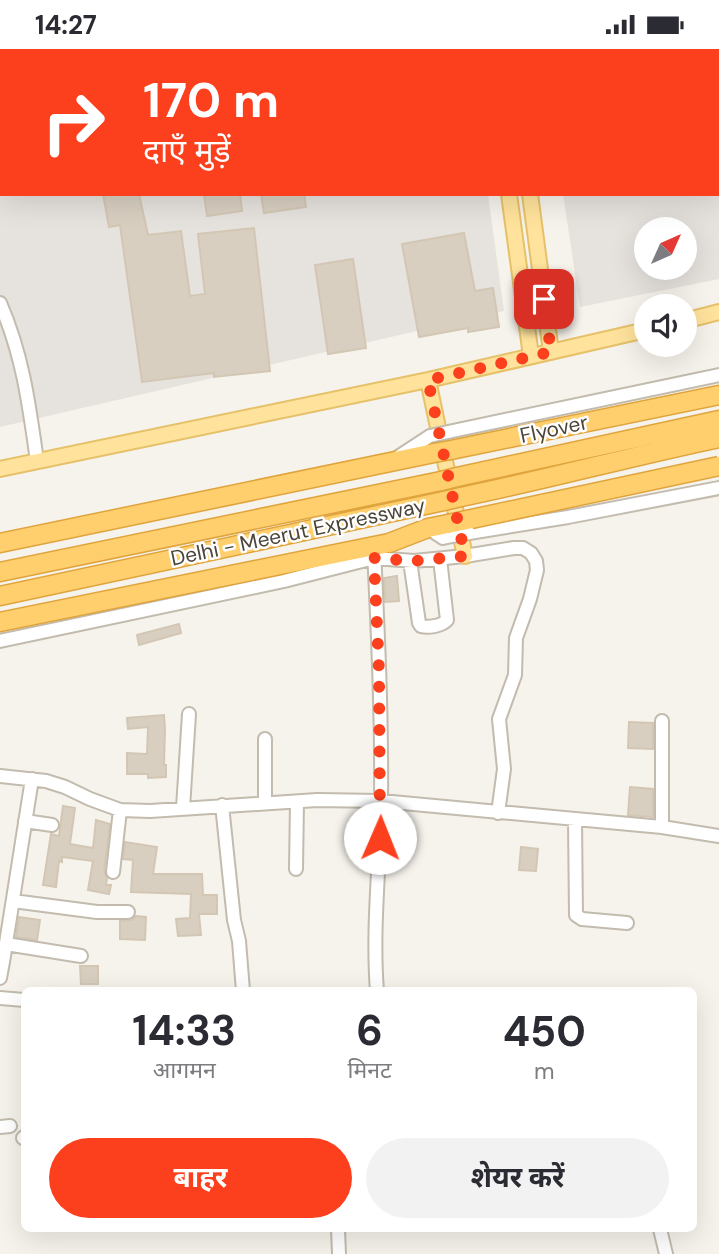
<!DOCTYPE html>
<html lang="hi">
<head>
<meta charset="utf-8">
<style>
  body { margin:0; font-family:"DM Sans","Noto Sans Devanagari",sans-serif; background:#f2f2f3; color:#2b2b33; height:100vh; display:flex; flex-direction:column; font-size:26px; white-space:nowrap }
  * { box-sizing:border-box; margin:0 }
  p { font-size:23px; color:#7c7c81 }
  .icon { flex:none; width:38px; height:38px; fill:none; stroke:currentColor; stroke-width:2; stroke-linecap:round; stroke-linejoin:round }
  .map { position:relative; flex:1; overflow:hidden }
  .drawer { position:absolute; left:21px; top:938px; width:676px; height:245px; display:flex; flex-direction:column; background:#fff; border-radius:10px; box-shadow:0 7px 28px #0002 }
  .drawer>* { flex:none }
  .banner { position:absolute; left:0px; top:0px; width:719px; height:147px; box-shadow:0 7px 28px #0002; background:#fc3f1d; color:#fff; overflow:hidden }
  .needle { width:46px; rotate:45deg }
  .buttons { position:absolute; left:634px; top:168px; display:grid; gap:14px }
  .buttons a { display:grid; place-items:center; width:63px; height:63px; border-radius:50%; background:#fff; box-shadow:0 7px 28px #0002; font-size:35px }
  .pin { position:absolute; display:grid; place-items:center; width:60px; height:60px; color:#fff; margin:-30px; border-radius:14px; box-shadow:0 4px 10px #0006 }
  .me { position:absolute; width:77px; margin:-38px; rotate:1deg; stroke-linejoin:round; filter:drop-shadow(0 0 5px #0008) }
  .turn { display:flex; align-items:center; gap:24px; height:147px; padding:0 28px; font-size:32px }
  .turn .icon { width:91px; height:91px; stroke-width:2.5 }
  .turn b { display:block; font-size:49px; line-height:60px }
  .eta { display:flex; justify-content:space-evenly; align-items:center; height:119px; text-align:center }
  .eta b { font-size:42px; font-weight:700; line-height:49px }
  .action { display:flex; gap:14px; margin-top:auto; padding:14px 28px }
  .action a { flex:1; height:80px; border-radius:42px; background:#fc3f1d; color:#fff; font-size:28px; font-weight:700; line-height:80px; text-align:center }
  .action a+a { background:#f2f2f3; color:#2b2b33 }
  .status { display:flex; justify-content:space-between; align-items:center; height:49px; padding:0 35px; background:#fff; direction:ltr }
  .status svg { height:19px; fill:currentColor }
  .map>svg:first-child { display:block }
  .industrial { fill:#e6e2dd; fill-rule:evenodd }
  .building { fill:#d8cfc1; stroke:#d3c7b4; stroke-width:2 }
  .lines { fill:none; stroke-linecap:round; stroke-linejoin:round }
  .minor-casing { stroke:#c2bbae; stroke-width:16 }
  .major-casing { stroke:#e6c16a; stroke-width:18 }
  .highway-casing { stroke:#e0a43c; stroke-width:21 }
  .minor { stroke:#fff; stroke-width:12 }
  .major { stroke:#ffe39c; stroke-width:14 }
  .highway { stroke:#ffcf6e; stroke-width:18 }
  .minor-bridge-casing { stroke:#c2bbae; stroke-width:16; stroke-linecap:butt }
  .highway-bridge-casing { stroke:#e0a43c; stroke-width:21; stroke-linecap:butt }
  .minor-bridge { stroke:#fff; stroke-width:12 }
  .highway-bridge { stroke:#ffcf6e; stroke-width:18 }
  .route { stroke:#fc3f1d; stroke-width:12; stroke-dasharray:0 21.6 }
  .labels { text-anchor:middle; stroke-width:5; stroke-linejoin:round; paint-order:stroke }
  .street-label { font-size:21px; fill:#4b4439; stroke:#fff }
</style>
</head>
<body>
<div class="status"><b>14:27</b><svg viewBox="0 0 49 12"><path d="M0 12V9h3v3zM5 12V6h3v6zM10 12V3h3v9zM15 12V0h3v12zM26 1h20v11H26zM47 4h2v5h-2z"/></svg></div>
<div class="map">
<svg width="719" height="1205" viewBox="0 0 719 1205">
  <rect width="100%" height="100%" fill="#f6f3ec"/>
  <path class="industrial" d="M0 0H468L469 2H2V145H488L504 262 0 378Z
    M540 0H719V230L580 258 563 145H718V2H540ZM646 180H684V219H646Z"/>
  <path class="building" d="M103 145H139L148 186 181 182 190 247 205 245 198 185 254 179 270 322 214 328V324L142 333 120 176 109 178Z
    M204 145H240L242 162 207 167Z
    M261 145H304L306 158 264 164Z
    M464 184 475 242 493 239 499 278 468 283V279L419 288 402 195Z
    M353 210 366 299 328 305 315 216Z
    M397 527 399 552 385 553 384 529Z
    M179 575 181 584 139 596 137 586Z
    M164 666 165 680 164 716H166V728L148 729V725H127V704L147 705 148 678 128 680 127 669Z
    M629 673 653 674V700L628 699Z
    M630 738 653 740V768L628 766Z
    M63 757 75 759 70 795 93 799 96 771 110 775 104 822 107 829 106 836H111L109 845 88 841 93 812 62 808V813L59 812 56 838 43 836 51 785 59 787Z
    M125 793 157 798 153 825H202L203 846H217V865H199L201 886 178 887 176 870 190 869 191 845 131 843 133 811 123 810Z
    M521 798 538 800 536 822 519 821Z
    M136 867 146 868 145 891 120 890V872L132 871Z
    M19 868 40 871 37 891 16 888Z
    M80 917H98V935H81Z"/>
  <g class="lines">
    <defs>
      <path id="minor" d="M158 0 159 2
        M0 67H2
        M0 254C23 307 29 355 37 412
        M448 383 719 326
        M398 408 430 387
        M428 479 443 489 452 487
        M469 484 568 468 719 439
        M374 501C378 585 382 670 381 754 380 816 372 879 377 942
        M410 512 419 574 421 577C428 579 442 577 447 571L440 510
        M0 592 284 532 374 509 414 512 465 507 514 499H523L531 504 536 512 537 521 530 550 516 589 515 626 499 670 504 720 498 764
        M265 690V754
        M0 727 46 732 65 738 90 750 120 761 150 762 317 751 381 752 662 778 719 787
        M222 756 234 871 239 892 243 942
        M183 759 189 665
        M575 771 576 866 582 870 627 874
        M25 772 52 776
        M662 778V672
        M296 820 297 753
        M113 823 120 761
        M13 852 97 863H128
        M6 895 81 907
        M0 913H3L32 730
        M0 929 3 913
        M0 949 24 951
        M0 1078 10 1077
        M23 1089 24 1088
        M338 1180 339 1205
        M660 1180 666 1205"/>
      <path id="major" d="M490 0V2
        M511 0V2
        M509 145 531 307
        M530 145 551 303
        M684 272 719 263
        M428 331 465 507
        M0 420 428 331 646 281"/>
      <path id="highway" d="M451 401 719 346
        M457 428 719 371
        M461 448C548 430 633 407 719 389
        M0 494 434 404
        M0 523 441 432
        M0 547 444 452
        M0 573 389 494 428 479 448 475"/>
    </defs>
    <use href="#minor" class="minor-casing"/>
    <use href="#major" class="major-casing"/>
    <use href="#highway" class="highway-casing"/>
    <use href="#minor" class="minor"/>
    <use href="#major" class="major"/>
    <use href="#highway" class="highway"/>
    <defs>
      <path id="minor-bridge" d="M430 387 448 383
        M452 487 469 484"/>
      <path id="highway-bridge" d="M434 404 451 401
        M441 432 457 428
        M444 452 461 448
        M448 475 719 417"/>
    </defs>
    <use href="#minor-bridge" class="minor-bridge-casing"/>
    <use href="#highway-bridge" class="highway-bridge-casing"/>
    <use href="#minor-bridge" class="minor-bridge"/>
    <use href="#highway-bridge" class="highway-bridge"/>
  </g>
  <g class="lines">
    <path class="route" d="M380 789 379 622 374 509 414 512 465 507 428 331 551 303 544 250"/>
  </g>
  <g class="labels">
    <g class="street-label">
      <text transform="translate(554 380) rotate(-12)" y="7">Flyover</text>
      <text transform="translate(298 483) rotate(-12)" y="7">Delhi - Meerut Expressway</text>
    </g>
  </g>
</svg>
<div class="buttons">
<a><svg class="needle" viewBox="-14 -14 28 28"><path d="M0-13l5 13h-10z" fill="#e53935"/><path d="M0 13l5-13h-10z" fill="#7c7c81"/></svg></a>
<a><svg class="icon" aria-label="sound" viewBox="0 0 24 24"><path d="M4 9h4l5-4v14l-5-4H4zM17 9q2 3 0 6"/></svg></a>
</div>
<div class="pin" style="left:544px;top:250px;background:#d93025"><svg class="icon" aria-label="arrive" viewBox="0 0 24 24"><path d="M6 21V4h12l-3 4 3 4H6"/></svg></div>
<svg class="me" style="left:380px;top:789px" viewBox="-20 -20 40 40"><circle r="19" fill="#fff"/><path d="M0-13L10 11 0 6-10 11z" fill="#fc3f1d"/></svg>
<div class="banner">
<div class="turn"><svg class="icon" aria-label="right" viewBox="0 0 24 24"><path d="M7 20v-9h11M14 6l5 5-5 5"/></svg><div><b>170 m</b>दाएँ मुड़ें</div></div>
</div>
<section class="drawer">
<div class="eta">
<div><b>14:33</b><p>आगमन</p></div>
<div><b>6</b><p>मिनट</p></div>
<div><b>450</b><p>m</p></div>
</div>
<div class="action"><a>बाहर</a><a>शेयर करें</a></div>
</section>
</div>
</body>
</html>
